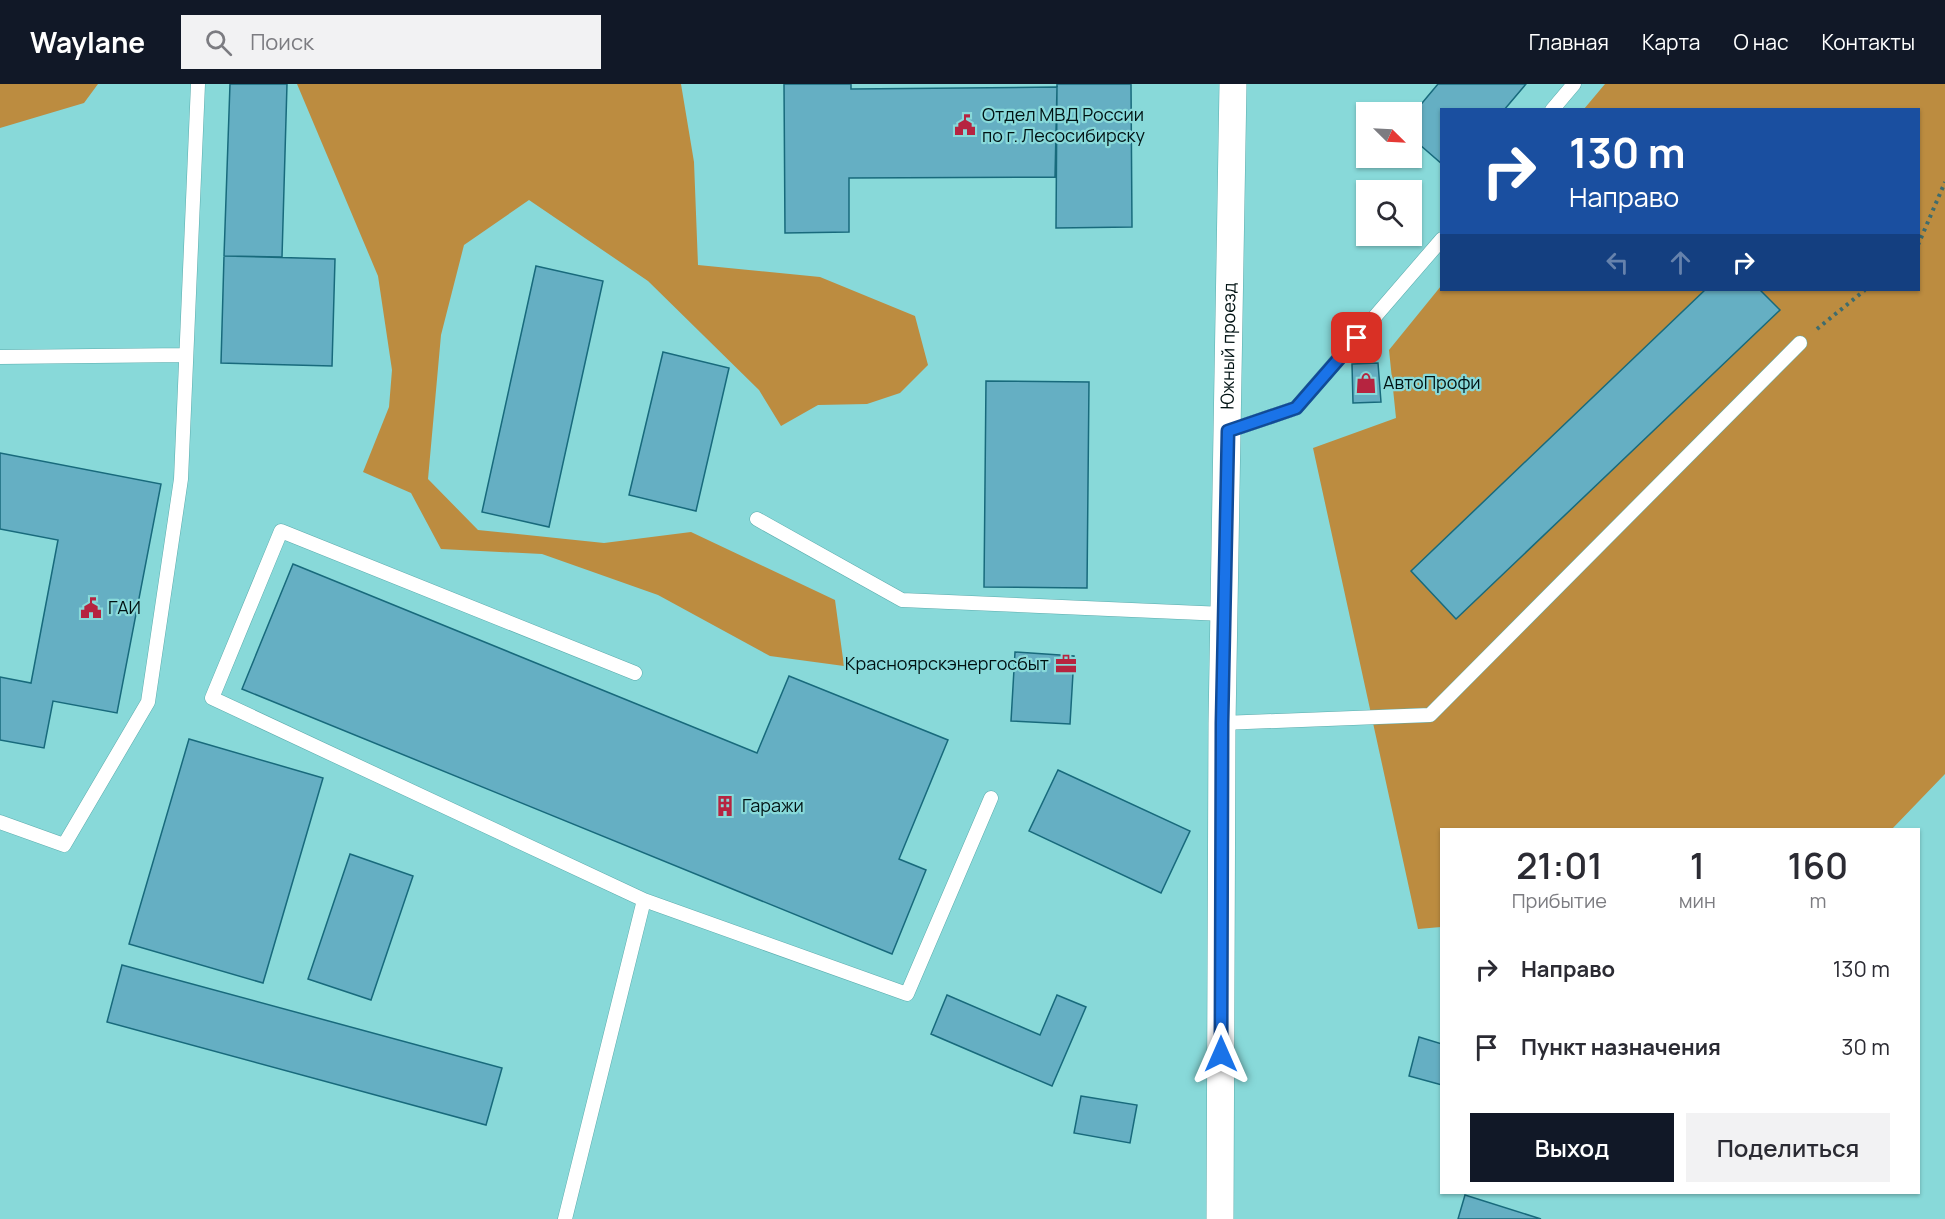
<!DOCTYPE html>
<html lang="ru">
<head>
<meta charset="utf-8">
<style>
  body { margin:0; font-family:Manrope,sans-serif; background:#f2f2f3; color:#2b2b33; height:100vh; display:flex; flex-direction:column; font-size:22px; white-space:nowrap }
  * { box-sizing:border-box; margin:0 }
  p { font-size:20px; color:#7c7c81 }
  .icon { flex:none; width:33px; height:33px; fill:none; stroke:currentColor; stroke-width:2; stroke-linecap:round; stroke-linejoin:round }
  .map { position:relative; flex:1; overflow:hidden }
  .details { position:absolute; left:1440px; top:744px; width:480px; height:366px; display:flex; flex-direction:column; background:#fff; border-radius:0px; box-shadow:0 2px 4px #0004 }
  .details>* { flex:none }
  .top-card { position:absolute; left:1440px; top:24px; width:480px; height:183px; border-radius:0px; box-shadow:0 2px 4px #0004; background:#1a4fa0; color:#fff; overflow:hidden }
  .needle { width:39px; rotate:114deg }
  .fabs { position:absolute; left:1356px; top:18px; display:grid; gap:12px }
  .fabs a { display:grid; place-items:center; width:66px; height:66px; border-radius:0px; background:#fff; box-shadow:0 2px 4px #0004; font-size:30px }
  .pin { position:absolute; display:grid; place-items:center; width:51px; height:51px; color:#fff; margin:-26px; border-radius:12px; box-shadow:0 3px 9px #0006 }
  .me { position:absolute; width:66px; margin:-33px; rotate:0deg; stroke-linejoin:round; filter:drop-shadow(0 0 4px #0008) }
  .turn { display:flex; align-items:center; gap:21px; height:126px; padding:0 30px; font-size:27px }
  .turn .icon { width:78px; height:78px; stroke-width:2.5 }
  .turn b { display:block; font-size:42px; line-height:51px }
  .lanes { display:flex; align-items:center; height:57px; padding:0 30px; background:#0003; justify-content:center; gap:30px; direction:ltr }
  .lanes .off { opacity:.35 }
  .eta { display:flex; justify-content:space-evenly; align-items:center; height:102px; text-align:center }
  .eta b { font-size:36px; font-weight:600; line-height:42px }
  .cta { display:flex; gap:12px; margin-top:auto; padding:12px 30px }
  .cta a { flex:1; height:69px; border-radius:0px; background:#111827; color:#fff; font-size:24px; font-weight:600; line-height:69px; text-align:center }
  .cta a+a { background:#f2f2f3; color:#2b2b33 }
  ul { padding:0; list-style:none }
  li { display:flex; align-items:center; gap:18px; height:78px; padding:0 30px }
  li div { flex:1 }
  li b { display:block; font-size:22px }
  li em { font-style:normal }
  header { display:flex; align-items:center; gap:36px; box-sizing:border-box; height:84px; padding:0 30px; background:#111827; color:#fff }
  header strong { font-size:28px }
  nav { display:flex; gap:33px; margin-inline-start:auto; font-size:21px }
  .search { width:420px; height:54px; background:#f2f2f3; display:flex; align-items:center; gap:15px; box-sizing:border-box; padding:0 21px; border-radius:0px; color:#7c7c81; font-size:22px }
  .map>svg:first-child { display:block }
  .forest { fill:#bc8c40 }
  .building { fill:#65afc3; stroke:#186a7c; stroke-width:1.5 }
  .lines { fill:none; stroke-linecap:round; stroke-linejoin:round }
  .service-casing { stroke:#5bacad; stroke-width:15 }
  .minor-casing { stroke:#5bacad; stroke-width:28 }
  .path { stroke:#3e6c6d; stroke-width:4; stroke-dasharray:3 4.5; stroke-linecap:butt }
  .service { stroke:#fff; stroke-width:14 }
  .minor { stroke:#fff; stroke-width:27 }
  .route-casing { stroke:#114b97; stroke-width:15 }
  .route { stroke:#1a73e8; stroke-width:10 }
  .labels { text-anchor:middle; stroke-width:4.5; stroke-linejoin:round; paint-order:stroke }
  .poi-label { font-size:18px; fill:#001213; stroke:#88d9d9; text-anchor:start }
  .street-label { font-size:18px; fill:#001213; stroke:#88d9d9 }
</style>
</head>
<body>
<header>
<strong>Waylane</strong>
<div class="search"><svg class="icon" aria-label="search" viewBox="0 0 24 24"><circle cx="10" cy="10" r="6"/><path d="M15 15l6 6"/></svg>Поиск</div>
<nav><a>Главная</a><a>Карта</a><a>О нас</a><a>Контакты</a></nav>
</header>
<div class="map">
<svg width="1945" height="1135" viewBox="0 0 1945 1135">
  <rect width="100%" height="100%" fill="#88d9d9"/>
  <path class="forest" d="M0 0H98L84 19 0 44Z
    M297 0H681L694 78 698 181 820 193 915 232 928 281 900 309 867 320 818 321 781 342 759 306 648 197 529 116 464 161 441 251 428 395 478 446 604 459 691 448 835 516 844 582 770 572 658 511 542 470 441 465 411 409 363 388 389 323 392 286 378 192Z
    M1605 0H1945V690L1892 745 1442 746 1441 843 1418 845 1313 364 1396 334 1389 266 1441 202 1442 206H1918V26L1584 25Z"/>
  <path class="building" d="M230 0H287L282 173 224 172Z
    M784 0H851V5L1057 3 1055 93 849 94V148L785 149Z
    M1057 0H1131L1132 143 1056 144Z
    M1438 0H1526L1504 26H1442V80L1412 54V31Z
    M224 172 335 175 332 282 221 279Z
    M536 182 603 197 549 443 482 428Z
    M1705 206H1760L1780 226 1456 535 1411 487Z
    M663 268 729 284 696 427 629 411Z
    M1378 279 1381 318 1353 319 1352 280Z
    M986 297 1089 298 1087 504 984 503Z
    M0 369 161 400 117 629 53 617 44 664 0 656V593L31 599 58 456 0 445Z
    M293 480 757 669 789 592 948 656 899 775 926 786 892 870 242 605Z
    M1015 568 1074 572 1070 640 1011 637Z
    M189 655 323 694 263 899 129 860Z
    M1058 686 1190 747 1161 809 1029 747Z
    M350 770 413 792 371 916 308 895Z
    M122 881 502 984 486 1041 107 938Z
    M947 911 1040 951 1057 911 1086 923 1052 1002 931 950Z
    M1419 953 1442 960V1001L1409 992Z
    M1081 1012 1137 1021 1130 1059 1074 1049Z
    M1465 1111 1541 1135H1458Z"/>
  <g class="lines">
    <defs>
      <path id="service" d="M1552 26 1574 0
        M0 273 186 271
        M1228 347 1296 324 1442 155
        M757 435 902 516 1224 530
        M1222 639 1430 631 1800 259
        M0 738 64 761 148 618 181 395 198 0
        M644 816 907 910 991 714
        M565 1135 644 816 212 614 281 447 635 589"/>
      <g id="minor">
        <path id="s1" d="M1220 1135 1222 639 1233 0"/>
      </g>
    </defs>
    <use href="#service" class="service-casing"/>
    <use href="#minor" class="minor-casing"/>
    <path class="path" d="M1918 161 1945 98
      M1817 245 1865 206"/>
    <use href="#service" class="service"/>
    <use href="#minor" class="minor"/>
  </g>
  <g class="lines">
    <defs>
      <path id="route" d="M1221 970 1222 639 1228 347 1296 324 1357 254"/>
    </defs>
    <use href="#route" class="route-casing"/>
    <use href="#route" class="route"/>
  </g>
  <defs>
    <symbol id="civic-bare" viewBox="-9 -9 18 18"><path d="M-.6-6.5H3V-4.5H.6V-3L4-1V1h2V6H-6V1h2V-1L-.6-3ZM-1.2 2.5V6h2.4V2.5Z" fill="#b62440" stroke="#88d9d9" stroke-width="2.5" paint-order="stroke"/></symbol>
    <symbol id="shop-bare" viewBox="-9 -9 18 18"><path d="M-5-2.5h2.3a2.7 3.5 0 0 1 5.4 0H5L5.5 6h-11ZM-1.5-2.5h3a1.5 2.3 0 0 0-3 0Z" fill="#b62440" stroke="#88d9d9" stroke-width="2.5" paint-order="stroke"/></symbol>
    <symbol id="office-bare" viewBox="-9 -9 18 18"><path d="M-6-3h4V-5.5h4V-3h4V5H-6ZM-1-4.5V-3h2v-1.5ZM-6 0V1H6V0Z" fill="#b62440" stroke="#88d9d9" stroke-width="2.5" paint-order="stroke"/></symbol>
    <symbol id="building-bare" viewBox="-9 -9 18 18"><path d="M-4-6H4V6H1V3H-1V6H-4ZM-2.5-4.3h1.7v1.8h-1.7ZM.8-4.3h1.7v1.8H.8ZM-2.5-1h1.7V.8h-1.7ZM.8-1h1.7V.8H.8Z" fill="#b62440" stroke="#88d9d9" stroke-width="2.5" paint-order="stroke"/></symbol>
  </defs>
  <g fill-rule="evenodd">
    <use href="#civic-bare" x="950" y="26" width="30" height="30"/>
    <use href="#shop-bare" x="1351" y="284" width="30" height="30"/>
    <use href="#civic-bare" x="76" y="509" width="30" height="30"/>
    <use href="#office-bare" x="1051" y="565" width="30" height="30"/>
    <use href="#building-bare" x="710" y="707" width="30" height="30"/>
  </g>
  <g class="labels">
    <g class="poi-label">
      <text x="982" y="37">Отдел МВД России<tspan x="982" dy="21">по г. Лесосибирску</tspan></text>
      <text x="1383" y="305">АвтоПрофи</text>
      <text x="108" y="530">ГАИ</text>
      <text x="1049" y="586" text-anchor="end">Красноярскэнергосбыт</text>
      <text x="742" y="728">Гаражи</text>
    </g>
    <g class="street-label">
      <text dy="6" stroke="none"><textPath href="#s1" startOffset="873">Южный проезд</textPath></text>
    </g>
  </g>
</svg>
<div class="fabs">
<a><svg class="needle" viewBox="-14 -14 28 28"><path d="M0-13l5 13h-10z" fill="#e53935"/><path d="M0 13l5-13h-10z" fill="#7c7c81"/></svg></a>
<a><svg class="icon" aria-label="search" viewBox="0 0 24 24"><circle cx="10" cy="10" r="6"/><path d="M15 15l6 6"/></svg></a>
</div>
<div class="pin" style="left:1357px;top:254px;background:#d93025"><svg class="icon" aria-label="arrive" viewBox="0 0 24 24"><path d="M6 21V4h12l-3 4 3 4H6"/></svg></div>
<svg class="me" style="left:1221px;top:970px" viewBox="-20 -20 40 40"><path d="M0-17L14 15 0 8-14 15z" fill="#1a73e8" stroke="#fff" stroke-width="4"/></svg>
<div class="top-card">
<div class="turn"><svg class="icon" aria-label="right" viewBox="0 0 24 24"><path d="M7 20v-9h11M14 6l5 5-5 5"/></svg><div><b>130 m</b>Направо</div></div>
<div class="lanes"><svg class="icon off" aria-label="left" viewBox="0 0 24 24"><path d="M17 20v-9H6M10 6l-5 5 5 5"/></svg><svg class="icon off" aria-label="ahead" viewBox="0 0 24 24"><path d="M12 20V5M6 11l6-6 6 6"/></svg><svg class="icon" aria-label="right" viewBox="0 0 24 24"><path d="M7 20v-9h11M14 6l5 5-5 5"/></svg></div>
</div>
<section class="details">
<div class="eta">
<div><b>21:01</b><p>Прибытие</p></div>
<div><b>1</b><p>мин</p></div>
<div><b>160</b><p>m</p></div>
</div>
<ul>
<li><svg class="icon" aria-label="right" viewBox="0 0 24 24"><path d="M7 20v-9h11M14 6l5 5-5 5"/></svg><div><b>Направо</b></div><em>130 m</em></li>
<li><svg class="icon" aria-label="arrive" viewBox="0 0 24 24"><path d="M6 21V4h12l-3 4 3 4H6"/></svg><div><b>Пункт назначения</b></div><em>30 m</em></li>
</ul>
<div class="cta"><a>Выход</a><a>Поделиться</a></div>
</section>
</div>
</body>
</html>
